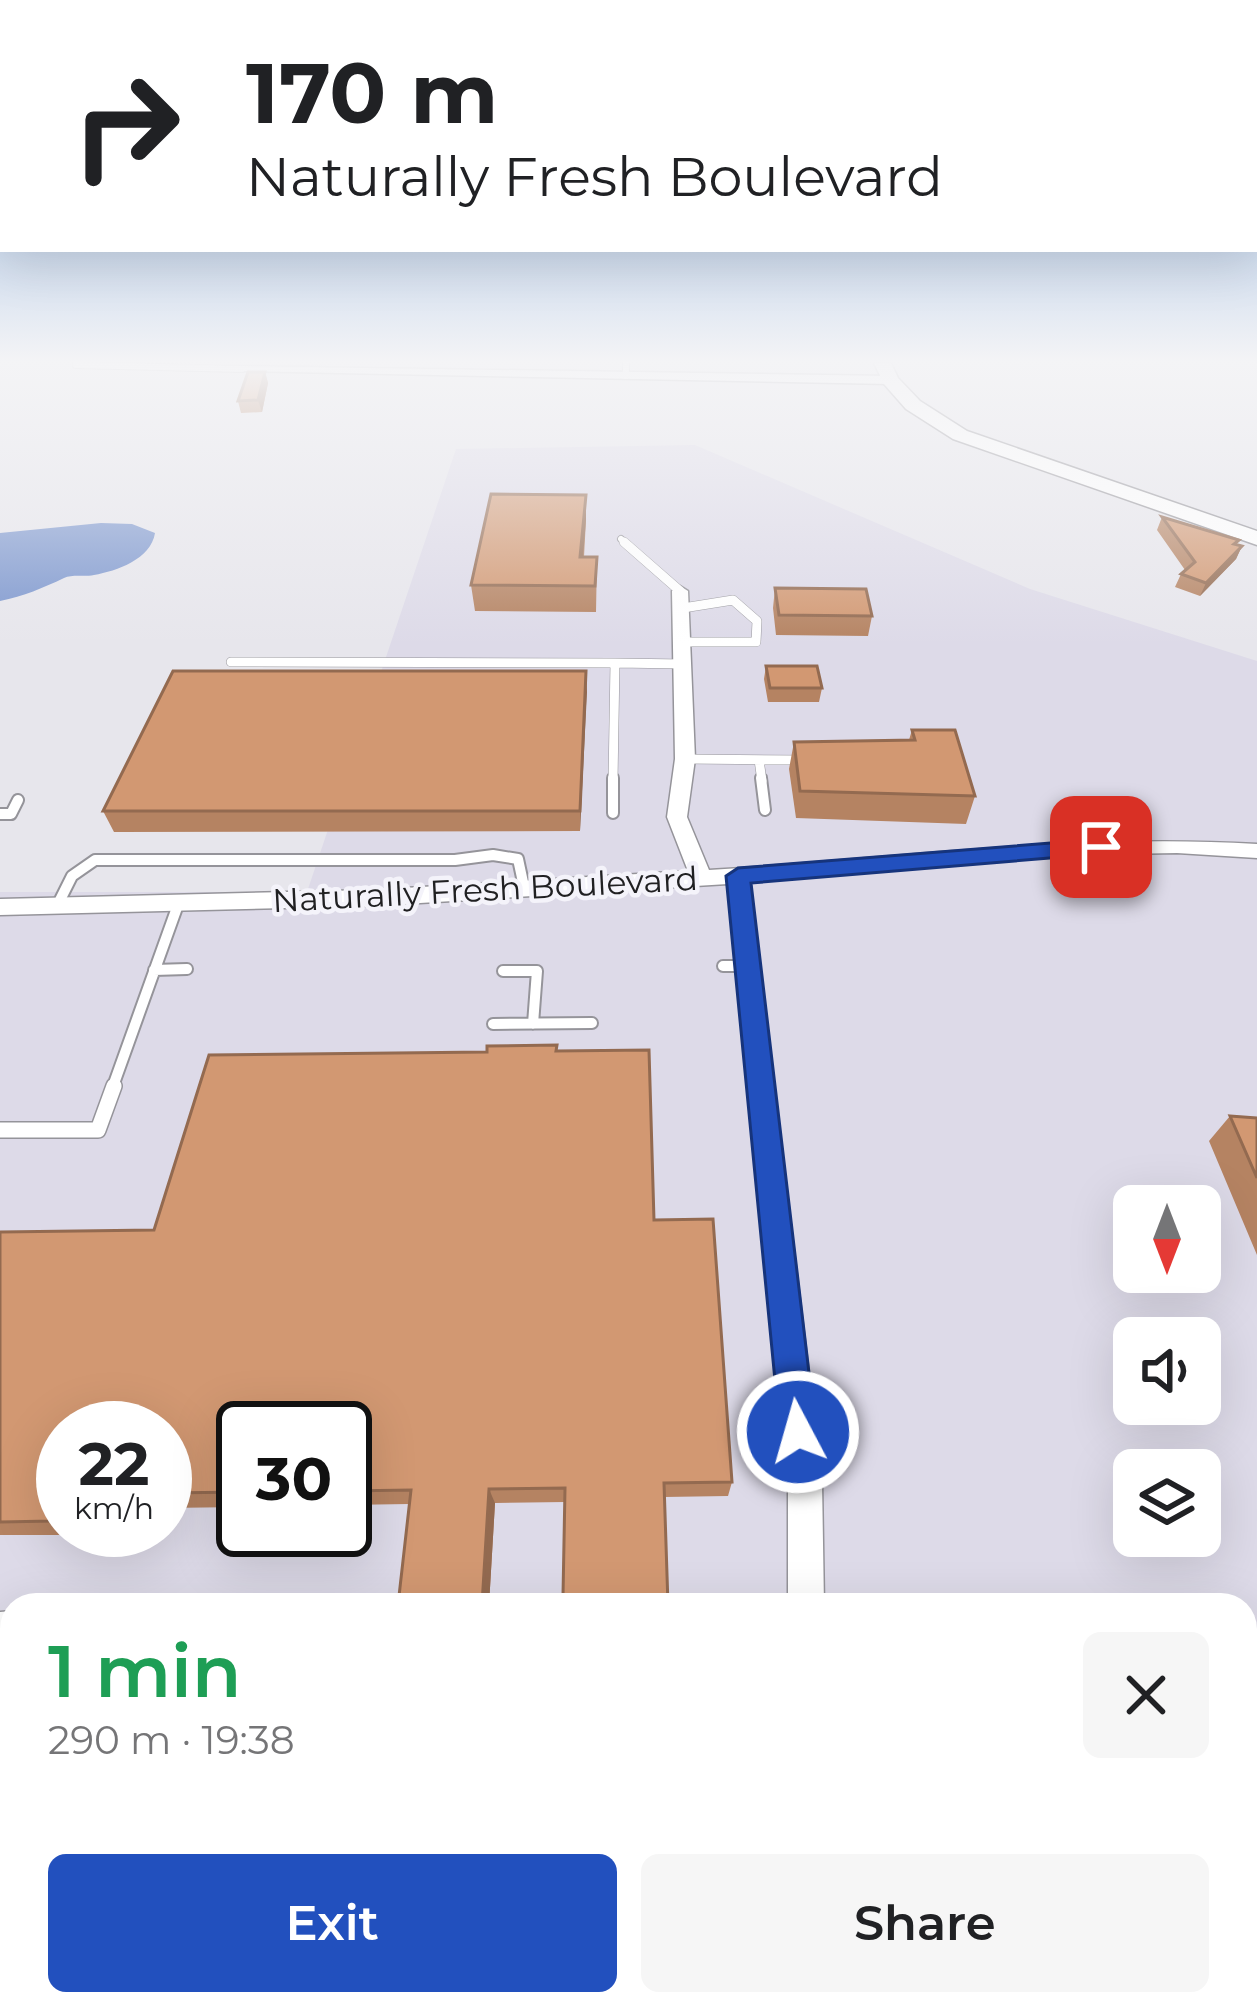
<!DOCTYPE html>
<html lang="en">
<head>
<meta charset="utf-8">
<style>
  body { margin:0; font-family:Montserrat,sans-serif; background:#f6f6f6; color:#202124; height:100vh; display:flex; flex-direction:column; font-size:45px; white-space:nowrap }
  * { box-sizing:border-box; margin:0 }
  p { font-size:39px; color:#757577 }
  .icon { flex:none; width:66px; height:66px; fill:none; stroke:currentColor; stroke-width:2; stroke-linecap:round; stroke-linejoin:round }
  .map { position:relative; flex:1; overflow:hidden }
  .side { position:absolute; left:0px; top:1593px; width:1257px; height:423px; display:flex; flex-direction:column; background:#fff; border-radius:36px 36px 0 0; box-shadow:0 12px 48px #0002 }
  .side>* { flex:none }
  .guide { position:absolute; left:0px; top:0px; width:1257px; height:252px; box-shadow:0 12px 48px #0002; background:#fff; color:#202124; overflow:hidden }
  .needle { width:78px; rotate:180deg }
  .tools { position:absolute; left:1113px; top:1185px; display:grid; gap:24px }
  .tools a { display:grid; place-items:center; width:108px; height:108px; border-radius:18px; background:#fff; box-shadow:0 12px 48px #0002; font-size:60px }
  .speed { position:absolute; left:36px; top:1401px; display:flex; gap:24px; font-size:60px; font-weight:700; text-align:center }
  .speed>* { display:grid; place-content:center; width:156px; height:156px; border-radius:50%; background:#fff; box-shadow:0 12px 48px #0002; line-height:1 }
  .speed small { font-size:30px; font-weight:400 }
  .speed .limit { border:6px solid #111; border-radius:18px; background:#fff; color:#111 }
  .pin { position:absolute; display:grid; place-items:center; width:102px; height:102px; color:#fff; margin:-51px; border-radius:24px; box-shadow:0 6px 18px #0006 }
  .me { position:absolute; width:132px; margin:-66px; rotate:354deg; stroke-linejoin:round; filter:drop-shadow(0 0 9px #0008) }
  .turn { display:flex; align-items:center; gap:42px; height:252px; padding:0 48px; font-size:54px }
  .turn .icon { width:156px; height:156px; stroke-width:2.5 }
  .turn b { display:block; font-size:84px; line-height:102px }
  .round { display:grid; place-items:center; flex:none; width:126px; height:126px; border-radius:18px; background:#f6f6f6 }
  .summary { display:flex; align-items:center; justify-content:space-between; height:204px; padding:0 48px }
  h1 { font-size:72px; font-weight:600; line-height:90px; color:#1e9e55 }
  .button { display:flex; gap:24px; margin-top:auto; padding:24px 48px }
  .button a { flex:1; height:138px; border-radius:18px; background:#2250be; color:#fff; font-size:48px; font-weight:600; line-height:138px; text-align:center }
  .button a+a { background:#f6f6f6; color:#202124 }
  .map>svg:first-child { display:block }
  .built { fill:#dddae8; fill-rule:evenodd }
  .water { fill:#7d97ce }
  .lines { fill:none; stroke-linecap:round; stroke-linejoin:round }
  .lane-far4-casing { stroke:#95949a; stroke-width:8 }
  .lane-far3-casing { stroke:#95949a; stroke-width:10 }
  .lane-far2-casing { stroke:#95949a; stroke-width:14 }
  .lane-far1-casing { stroke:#95949a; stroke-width:18 }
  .lane-casing { stroke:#95949a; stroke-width:22 }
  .street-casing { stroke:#95949a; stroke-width:3 }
  .secondary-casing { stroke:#95949a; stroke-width:3 }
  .lane-far4 { stroke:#fff; stroke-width:6 }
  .lane-far3 { stroke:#fff; stroke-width:9 }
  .lane-far2 { stroke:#fff; stroke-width:10 }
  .lane-far1 { stroke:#fff; stroke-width:15 }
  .lane { stroke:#fff; stroke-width:20 }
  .street { fill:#fff; fill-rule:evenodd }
  .secondary { fill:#fff; fill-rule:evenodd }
  .wall { fill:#b58362 }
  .shaded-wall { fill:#936a50 }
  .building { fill:#d29872; stroke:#936a50; stroke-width:3 }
  .route { fill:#2250be; stroke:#16347c; stroke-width:3 }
  .labels { text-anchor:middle; stroke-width:9; stroke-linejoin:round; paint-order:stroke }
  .street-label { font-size:33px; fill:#202022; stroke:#f4f3fa }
</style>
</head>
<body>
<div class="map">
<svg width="1257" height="2015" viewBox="0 0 1257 2015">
  <rect width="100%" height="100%" fill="#e7e6ec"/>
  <path class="built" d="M695 445 1030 589 1257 661V2015H0V892H307L456 449ZM1134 1206H1200V1272H1134ZM1134 1338H1200V1404H1134ZM63 1428H165V1530H63ZM243 1428H345V1530H243ZM1134 1470H1200V1536H1134ZM12 1605H1245V2004H12Z"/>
  <path class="water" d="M101 523 132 524 155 533C151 559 117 571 94 575 84 577 72 574 64 578 43 588 24 596 0 601V533Z"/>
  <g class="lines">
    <defs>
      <path id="lane-far4" d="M626 363V376
        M76 365 242 369
        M621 539 628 545"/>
      <path id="lane-far3" d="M624 542 680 591
        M683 608 733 600 757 621 756 642H685
        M231 662 615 663
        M685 759 804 760
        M759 760 762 781
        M613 781 615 663 684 664"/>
      <path id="lane-far2" d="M761 778 765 810
        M613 813V778
        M0 814H11L18 800
        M58 904 72 876 95 860H455L493 855 518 859 524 887
        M723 966H750
        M154 970 187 969
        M503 971H537L533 1024
        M493 1024 592 1023
        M112 1089 179 902"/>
      <path id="lane-far1" d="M0 1130H98L114 1086"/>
      <path id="lane" d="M0 1968 12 1969
        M16 2015 19 2004
        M368 2015 371 2004"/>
      <path id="street" d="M242 366 890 376 896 380 890 384 238 371Z
        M680 586 688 591 695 759 687 817 709 870C892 859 1073 833 1257 844V858L1177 853 1063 855 749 882 822 1481 824 1605H788V1481L728 884 371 906 0 915V899L371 890 688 871 667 817 675 759 672 591Z
        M12 1611V1647L0 1648V1612Z"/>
      <path id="secondary" d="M874 363H891L898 378 920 401 967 431 1257 531V545L953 439 906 409 884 384Z"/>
    </defs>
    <use href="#lane-far4" class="lane-far4-casing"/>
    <use href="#lane-far3" class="lane-far3-casing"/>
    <use href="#lane-far2" class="lane-far2-casing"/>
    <use href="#lane-far1" class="lane-far1-casing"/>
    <use href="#lane" class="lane-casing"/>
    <use href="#street" class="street-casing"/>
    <use href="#secondary" class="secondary-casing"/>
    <use href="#lane-far4" class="lane-far4"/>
    <use href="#lane-far3" class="lane-far3"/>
    <use href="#lane-far2" class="lane-far2"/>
    <use href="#lane-far1" class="lane-far1"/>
    <use href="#lane" class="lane"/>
    <use href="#street" class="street"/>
    <use href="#secondary" class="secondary"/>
  </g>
  <path class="wall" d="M265 372 268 383 262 412 241 413 238 401Z
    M1162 517 1242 546 1236 559 1200 596 1175 587 1181 574 1185 570 1157 530Z
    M586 520 584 557H597L596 612 475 611 471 585Z
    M775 588 872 616 868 636 776 635 773 608Z
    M766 666 822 688 819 702H768L764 679Z
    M586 671 580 831 114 832 103 811Z
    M912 730 975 796 966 824 796 818 789 769 794 742 909 740Z
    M557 1051 654 1220 732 1482 728 1496 664 1497 668 1605H565L563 1596 565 1502 495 1503 489 1605H398L409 1504 345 1505V1428H243V1507L165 1508V1428H63V1530H79L78 1535H0V1232L154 1230Z
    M1230 1116 1257 1118V1255L1209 1141Z"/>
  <path class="shaded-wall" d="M265 372 268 383 262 412 258 400Z
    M586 495V520L581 583 580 557Z
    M1242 546 1236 559 1200 596 1206 583Z
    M586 671 587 692 580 831V811Z
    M489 1489 495 1503 489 1605H482Z
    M60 1495 63 1496V1527L52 1521Z
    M12 1735V1761L5 1760Z
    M223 2004H244L242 2015H221Z"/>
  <path class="building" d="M248 372H265L258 400 238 401Z
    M491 494 586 495 580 557H597L595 586 471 585Z
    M1162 517 1239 540 1234 544 1242 546 1206 583 1181 574 1195 562Z
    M775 588 866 589 872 616 779 615Z
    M766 666H817L822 688H770Z
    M173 671H586L580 811H103Z
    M912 730H955L975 796 800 791 794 742 915 740Z
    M557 1045 556 1051 649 1050 654 1220 713 1219 732 1482 664 1483 668 1605H590V1596H563L565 1488 489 1489 482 1605H398L411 1490 345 1491V1428H243V1492L165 1493V1428H63V1495H60L52 1521 0 1522V1232L154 1230 209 1055 487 1052V1046Z
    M1230 1116 1257 1118V1178Z
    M12 1682V1735L5 1760H0V1683Z
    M177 2004H223L221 2015H175Z
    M552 2004H659L660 2015H552Z"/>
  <linearGradient id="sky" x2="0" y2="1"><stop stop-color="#7da8de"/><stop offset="0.56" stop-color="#f4f4f6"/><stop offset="1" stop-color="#f4f4f6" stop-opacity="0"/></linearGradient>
  <rect width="1257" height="645" fill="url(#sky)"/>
  <path class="route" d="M1101 839 1110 842V853L751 883 816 1432 811 1445 798 1450 785 1445 780 1432 726 876 738 868Z"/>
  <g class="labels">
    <g class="street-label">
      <text transform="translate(485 889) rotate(-3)" y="12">Naturally Fresh Boulevard</text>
    </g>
  </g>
</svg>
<div class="tools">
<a><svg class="needle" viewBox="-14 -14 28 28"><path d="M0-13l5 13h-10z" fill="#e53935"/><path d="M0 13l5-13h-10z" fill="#757577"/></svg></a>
<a><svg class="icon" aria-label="sound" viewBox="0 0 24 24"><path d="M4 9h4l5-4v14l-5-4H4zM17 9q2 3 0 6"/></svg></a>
<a><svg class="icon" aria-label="layers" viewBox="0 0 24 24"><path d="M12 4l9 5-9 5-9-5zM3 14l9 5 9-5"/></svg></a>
</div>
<div class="speed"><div>22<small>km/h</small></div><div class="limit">30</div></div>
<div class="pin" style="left:1101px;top:847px;background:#d93025"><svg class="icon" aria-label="arrive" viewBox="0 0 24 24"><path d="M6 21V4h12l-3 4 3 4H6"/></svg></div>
<svg class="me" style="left:798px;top:1432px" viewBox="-20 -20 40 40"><circle r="17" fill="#2250be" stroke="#fff" stroke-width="3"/><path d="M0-11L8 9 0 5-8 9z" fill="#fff"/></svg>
<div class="guide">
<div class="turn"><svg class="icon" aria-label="right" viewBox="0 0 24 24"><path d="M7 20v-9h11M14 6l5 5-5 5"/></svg><div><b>170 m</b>Naturally Fresh Boulevard</div></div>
</div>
<section class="side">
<div class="summary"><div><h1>1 min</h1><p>290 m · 19:38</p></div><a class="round"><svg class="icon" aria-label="close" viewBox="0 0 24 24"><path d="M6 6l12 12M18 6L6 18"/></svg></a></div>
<div class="button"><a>Exit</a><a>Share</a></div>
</section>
</div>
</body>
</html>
